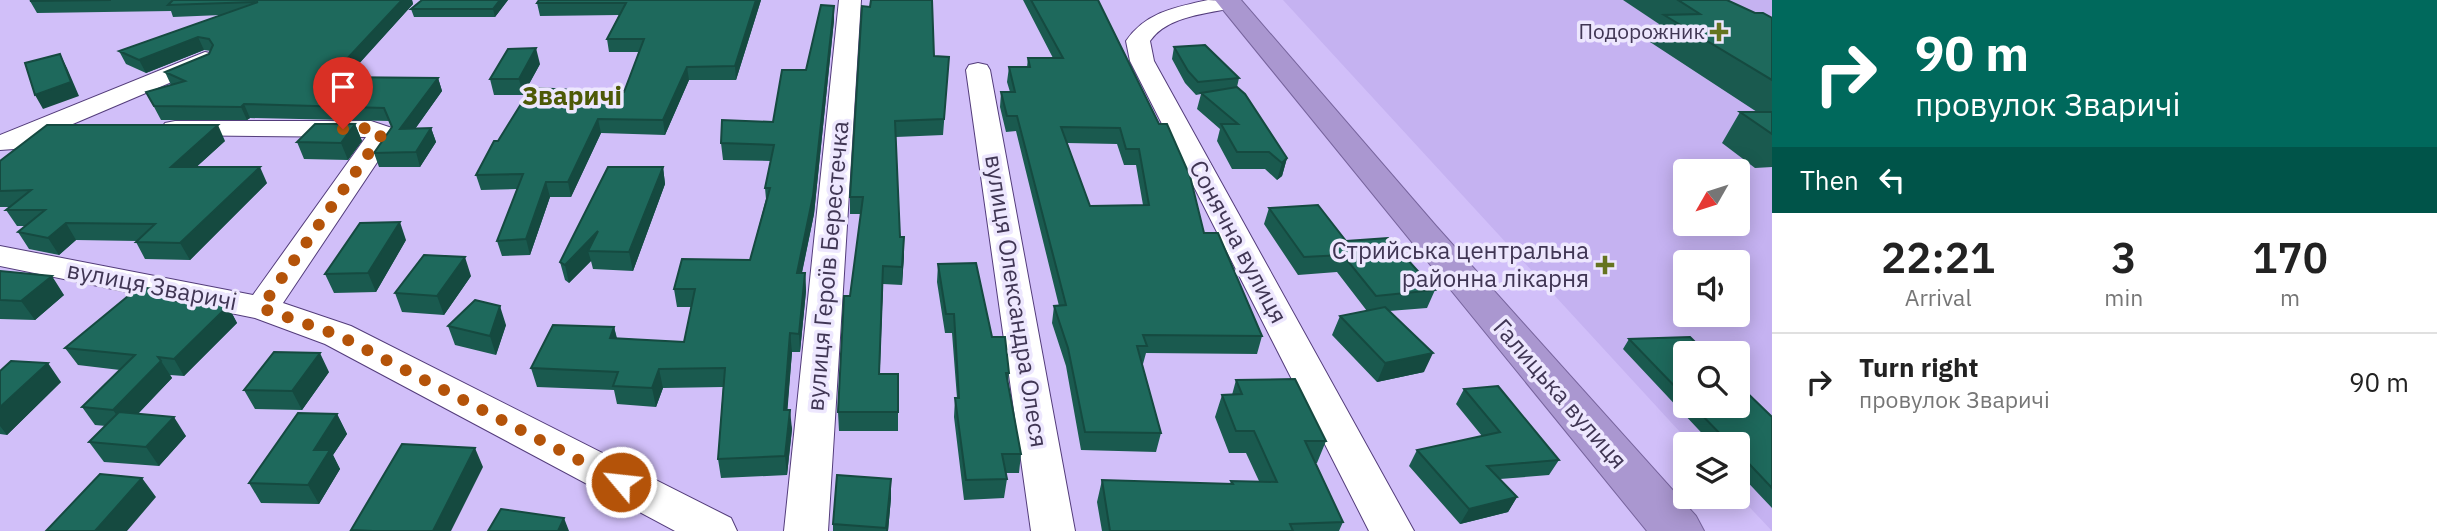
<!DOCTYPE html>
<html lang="en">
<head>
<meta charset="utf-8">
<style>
  body { margin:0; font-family:"IBM Plex Sans",sans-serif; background:#f6f6f6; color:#222; height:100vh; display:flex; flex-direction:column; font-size:26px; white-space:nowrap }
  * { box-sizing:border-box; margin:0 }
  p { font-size:23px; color:#767676 }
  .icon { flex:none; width:38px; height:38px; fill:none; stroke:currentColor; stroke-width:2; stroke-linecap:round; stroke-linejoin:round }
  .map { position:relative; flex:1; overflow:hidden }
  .sheet { display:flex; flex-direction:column; background:#fff; width:665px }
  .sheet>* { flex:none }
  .banner { background:#00695c; color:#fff; overflow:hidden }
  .needle { width:46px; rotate:231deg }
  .tools { position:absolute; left:1673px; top:159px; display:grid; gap:14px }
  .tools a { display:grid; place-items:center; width:77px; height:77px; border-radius:7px; background:#fff; box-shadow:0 4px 18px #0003; font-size:35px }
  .pin { position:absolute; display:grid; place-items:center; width:60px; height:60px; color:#fff; margin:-72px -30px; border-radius:50% 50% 50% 0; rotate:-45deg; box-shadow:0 0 7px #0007 }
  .pin .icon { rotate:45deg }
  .me { position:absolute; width:77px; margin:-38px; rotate:298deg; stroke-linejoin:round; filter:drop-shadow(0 0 5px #0008) }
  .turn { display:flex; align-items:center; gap:24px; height:147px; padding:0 28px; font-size:32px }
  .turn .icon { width:91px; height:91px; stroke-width:2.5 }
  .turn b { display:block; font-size:49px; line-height:60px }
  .then { display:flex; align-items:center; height:66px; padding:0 28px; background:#0003; gap:14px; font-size:26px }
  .eta { display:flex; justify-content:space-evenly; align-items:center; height:119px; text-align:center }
  .eta b { font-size:42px; font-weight:600; line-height:49px }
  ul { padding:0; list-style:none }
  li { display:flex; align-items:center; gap:21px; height:98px; padding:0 28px; border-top:2px solid #e0e0e0 }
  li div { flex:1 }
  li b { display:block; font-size:26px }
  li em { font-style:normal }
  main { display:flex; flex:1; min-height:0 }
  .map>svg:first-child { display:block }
  .built { fill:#c5b2f1; fill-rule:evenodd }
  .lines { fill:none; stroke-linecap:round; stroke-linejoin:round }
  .minor-casing { stroke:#533c7b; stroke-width:2 }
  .trunk-casing { stroke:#77649d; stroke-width:2 }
  .minor { fill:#fff; fill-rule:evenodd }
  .trunk { fill:#aa97d0; fill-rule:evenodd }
  .wall { fill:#1a5a4f; fill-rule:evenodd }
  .shaded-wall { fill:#154a40 }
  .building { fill:#1e695c; stroke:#154a40; stroke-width:2; fill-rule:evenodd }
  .route { stroke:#b45309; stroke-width:12; stroke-dasharray:0 21.6 }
  .poi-dot { fill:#657420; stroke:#ede7fe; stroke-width:2.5 }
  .labels { text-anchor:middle; stroke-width:7; stroke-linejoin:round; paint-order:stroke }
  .far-poi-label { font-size:21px; fill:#403654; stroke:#ede7fe; text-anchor:end }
  .street-label { font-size:24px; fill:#403654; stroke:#ede7fe }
  .poi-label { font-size:24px; fill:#403654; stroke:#ede7fe; text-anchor:end }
  .far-district-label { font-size:26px; font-weight:bold; fill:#4d5906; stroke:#ede7fe }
</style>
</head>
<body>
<main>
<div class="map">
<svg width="1772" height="531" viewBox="0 0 1772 531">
  <rect width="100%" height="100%" fill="#d1bff9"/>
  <path class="built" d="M1283 0H1772V531L1738 495V444H1691ZM1685 172H1738V224H1685ZM1685 262H1738V315H1685ZM1685 354H1738V406H1685Z"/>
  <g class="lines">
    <defs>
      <path id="minor" d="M839 0H861L828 531H784Z
        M1208 0 1240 2 1237 7C1208 14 1168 15 1150 41L1154 61 1414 531H1369L1130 61 1126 41C1146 12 1176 7 1208 0Z
        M205 52 214 54 217 59 214 64 14 149 0 150V135Z
        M978 63 987 65 990 70 1075 531H1031L966 70 969 65Z
        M175 121H371L392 128 396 134 283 303 351 326 731 518 737 531H675L325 344 255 318 0 266V246L253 295 366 137 165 135 161 129 165 123Z"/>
      <path id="trunk" d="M1215 0H1241L1436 226 1696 516 1704 531H1647Z"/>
    </defs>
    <use href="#minor" class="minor-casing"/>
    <use href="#trunk" class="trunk-casing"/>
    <use href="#minor" class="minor"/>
    <use href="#trunk" class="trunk"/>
  </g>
  <path class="wall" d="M32 0H412L413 4 347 77 438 78 442 91 415 129 431 128 436 142 420 167H379L374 153 392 128 389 121 250 118 247 120H161L146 92 171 85 165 72 209 54 211 51 204 50 146 73 126 64 119 51 221 15 173 17 171 11 37 13 30 1Z
    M422 0H508L495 17H414L411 9Z
    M761 0 736 80H689L665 135 601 133 571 197H550L530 255 502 256 497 241 517 189 481 190 476 175 498 141 624 92 639 52H609L607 39 619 15 540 16 537 3Z
    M1023 0H1098L1204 233 1262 336 1257 354 1146 353 1143 364H1142L1161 433 1156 452 1081 450 1066 366 1052 323 1054 306H1059L1016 131 1006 132 1000 107 1001 92H1010L1007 82 1009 67H1027L1028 58H1053ZM1067 143 1117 144 1124 165H1136L1143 205 1090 206Z
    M1623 0H1727L1755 13 1772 18V167L1755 168 1722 143 1740 112H1757L1650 42 1659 24Z
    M834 6V20L814 214 802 273H805L806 291 800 352H792L787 410 792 429 787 475 721 478 718 459 723 387 663 388 656 407 617 404 614 390 537 387 531 368 614 327 617 338 684 342 691 307H677L674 289 750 260 766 199 765 188 771 161 723 160 721 143 773 122 806 70Z
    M1174 47 1239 78 1237 87 1287 158 1282 176 1277 180 1265 169H1232L1217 141 1220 129 1197 109 1201 94 1196 95 1185 83 1172 59Z
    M934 56 949 57 943 135 896 137 900 237H904V255L902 285 883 284 879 374H898V431H839L838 412 850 296 861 214H850V197Z
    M540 64 523 95H494L490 79Z
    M355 124 362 141 348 160 304 159 297 142Z
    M225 141 196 167 267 183 190 260 145 259 136 242 137 241 76 240 59 255 29 249 18 232 25 226H17L6 210 9 207H0V161Z
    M663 167 665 184 633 271 593 269 591 261 569 283 565 280 560 262Z
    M1269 208 1346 241 1435 290 1427 308 1389 311 1424 372 1377 382 1332 335 1340 316 1367 311 1337 272 1298 275 1264 224Z
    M406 240 376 292 334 293 325 274Z
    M938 264 992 337 1009 373 1008 383 1021 454 1019 473H1006L1007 479 1004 498 964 500 954 417 955 398H957L952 333H945L937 282Z
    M0 271 64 295 35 320 0 319Z
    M471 276 444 315 402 312 395 293Z
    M190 302 228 306 237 323 184 376 170 375 172 378 138 414 186 436 159 466 104 462 89 442 106 426 95 425 82 407 120 370 78 365 65 348Z
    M506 325 496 355 455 345 448 326Z
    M1629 339 1685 354V406H1738L1772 417V508L1738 472V444H1712L1623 349Z
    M0 371 61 382 7 435 0 434Z
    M329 372 302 410 255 409 244 390Z
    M1236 380 1326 441 1317 463H1315L1343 522 1339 531H1102L1097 502 1102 480 1230 484 1231 481H1259L1246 453H1229L1215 417 1222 395H1232Z
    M1464 389 1559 460 1549 475 1500 479 1517 497 1508 512 1460 524 1409 466 1417 450 1482 436 1456 404Z
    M337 414 347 434 333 455 340 469 319 504 261 503 249 483Z
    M891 479V498L888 531H833V524Z"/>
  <path class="shaded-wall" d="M402 0H412L413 4 335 90 330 77Z
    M500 0H508L495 17 493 9Z
    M756 0H761L736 80 735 66Z
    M834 6V20L814 214 798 291 797 273Z
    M198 37 204 50 146 73 139 60Z
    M536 48 540 64 523 95 519 79Z
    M60 54 67 68 79 96 43 109 35 95Z
    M687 67 689 80 665 135 663 120Z
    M438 78 442 91 405 143 400 129Z
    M244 104 250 118 247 120 241 107Z
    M598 119 601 133 571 197 568 182Z
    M355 124 362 141 348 160 341 143Z
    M218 125 225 141 179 183 171 167Z
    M431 128 436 142 420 167 416 152Z
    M1287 158 1282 176 1277 180 1282 163Z
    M260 167 267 183 190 260 180 243Z
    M663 167 665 184 633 271 629 252Z
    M546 182 550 197 530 255 526 239Z
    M400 222 406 240 376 292 368 273Z
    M66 223 76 240 59 255 48 238Z
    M598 231 588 251 591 261 569 283 565 265Z
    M904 237V255L902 285V267Z
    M465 257 471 276 444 315 437 296Z
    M883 266V284L879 393V374Z
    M805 273 806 291 800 352 799 334Z
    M52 276 64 295 35 320 21 301Z
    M184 293 194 310 175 301Z
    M228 306 237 323 184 376 174 359Z
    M500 306 506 325 496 355 490 336Z
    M614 327 618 345 610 338Z
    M790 333 792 352 786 429 784 410Z
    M320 353 329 372 302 410 292 391Z
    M1433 353 1424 372 1377 382 1385 363Z
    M161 361 172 378 125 427 113 410Z
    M48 363 61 382 7 435 0 426V407Z
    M659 369 663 388 656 407 652 388Z
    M790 410 792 429 787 475 785 456Z
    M337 414 347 434 333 455 340 469 319 504 308 485 314 450Z
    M174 417 186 436 159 466 146 447Z
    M475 448 483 467 451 531H433Z
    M142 478 156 497 127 531H95Z
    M891 479V498L888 531H886Z
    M1517 497 1508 512 1460 524 1469 509Z
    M564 518 569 531H558Z"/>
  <path class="building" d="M32 0H111L30 1Z
    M173 0H402L330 77 438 78 400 129 431 128 416 152 374 153 392 127 384 108 244 104 241 107 154 106 146 92 185 81 165 72 209 54 213 45 209 39 198 37 139 60 119 51 258 2 168 5Z
    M422 0H500L493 9H411Z
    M539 0H756L735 66 687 67 663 120 598 119 568 182H546L526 239 497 241 523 174 476 175 494 141H498L531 88 624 92 644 39H607L626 3H537Z
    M871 0H932L934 56 949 57 944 119 895 121 900 237H904L902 267 883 266 879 374H898V412H838L844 296H850L863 197H850L862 6 870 7Z
    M1031 0H1098L1159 124H1167L1190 176 1204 233H1218L1262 336 1143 335 1147 346H1137L1161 433 1085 432 1068 348 1054 306 1066 305 1017 116H1007L1001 92H1015L1009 67H1030L1028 58H1063ZM1061 127 1120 128 1126 149H1139L1149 205 1090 206Z
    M1678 0H1727L1755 13H1763L1772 18V80L1664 15 1700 14Z
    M821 5 834 6 813 196 797 273H805L799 334 790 333 784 410H790L785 456 718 459 725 368 659 369 652 388 613 386 618 372 531 368 553 325 614 327 610 338 684 342 695 289H674L682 259 750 260 770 188H765L774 145 721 143 722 120 773 122 782 70H806Z
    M1205 45 1239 78 1198 82 1188 71 1174 47Z
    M536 48 519 79H490L508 49Z
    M60 54 71 82 35 95 25 63Z
    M1237 87 1245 94 1287 158 1282 163 1269 152H1237L1221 124H1238L1201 93Z
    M1740 112H1772V134Z
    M315 124H355L341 143 297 142Z
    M47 125H218L171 167H260L180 243 136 242 155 224 66 223 48 238 18 232 45 210H6L31 190 0 191V161Z
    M608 167H663L629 252 588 251 598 231 565 265 560 262Z
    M1318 205 1346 241 1388 238 1435 290 1376 296 1343 255 1304 257 1269 208Z
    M400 222 368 273 325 274 360 223Z
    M424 255 465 257 437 296 395 293Z
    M976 263 992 337H1005L1009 373H1006L1021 454H1002L1007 479 966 480 955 398H959L954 314H946L938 264Z
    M0 271 52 276 21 301 0 300Z
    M139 287 184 293 175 301 228 306 174 359 158 357 161 361 113 410 82 407 135 355 65 348Z
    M475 300 500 306 490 336 448 326Z
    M1385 307 1433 353 1385 363 1340 316Z
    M1690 337 1707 354H1685V397L1629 339Z
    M274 352 320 353 292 391 244 390Z
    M11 361 48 363 0 407V371Z
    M1295 379 1326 441H1305L1343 522 1290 524 1293 531H1110L1102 480 1233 484 1231 481 1277 482 1254 431H1236L1222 395 1242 394 1236 380Z
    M1738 384 1772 417V488L1738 452V444H1730L1693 406H1738Z
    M1498 386 1559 460 1487 466 1517 497 1469 509 1417 450 1500 432 1464 389Z
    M119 412 174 417 146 447 89 442Z
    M298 413 337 414 314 450H330L308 485 249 483Z
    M402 444 475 448 433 531H373L351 530Z
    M100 474 142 478 95 531H46Z
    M837 475 891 479 886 528 833 524Z
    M501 509 564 518 558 531H488Z"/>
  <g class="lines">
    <path class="route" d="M343 129 371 128 382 134 261 308 338 335 621 482"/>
  </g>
  <g class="poi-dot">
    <path d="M1715.5 21.5h7v7h7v7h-7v7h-7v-7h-7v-7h7z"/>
    <path d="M1601.5 254.5h7v7h7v7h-7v7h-7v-7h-7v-7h7z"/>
  </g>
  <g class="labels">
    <g class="far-poi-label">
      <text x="1705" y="39">Подорожник</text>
    </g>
    <g class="street-label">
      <text transform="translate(1238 242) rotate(62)" y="8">Сонячна вулиця</text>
      <text transform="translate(828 266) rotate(-85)" y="8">вулиця Героїв Берестечка</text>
      <text transform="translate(152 286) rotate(11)" y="8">вулиця Зваричі</text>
      <text transform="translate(1016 301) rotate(81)" y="8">вулиця Олександра Олеся</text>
      <text transform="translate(1560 394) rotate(49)" y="8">Галицька вулиця</text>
    </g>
    <g class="poi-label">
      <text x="1589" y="259">Стрийська центральна<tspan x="1589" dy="28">районна лікарня</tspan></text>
    </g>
    <g class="far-district-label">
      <text x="572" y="105">Зваричі</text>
    </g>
  </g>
</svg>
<div class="tools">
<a><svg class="needle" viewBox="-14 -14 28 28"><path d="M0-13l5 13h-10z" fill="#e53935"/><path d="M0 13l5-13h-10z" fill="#767676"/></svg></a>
<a><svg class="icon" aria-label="sound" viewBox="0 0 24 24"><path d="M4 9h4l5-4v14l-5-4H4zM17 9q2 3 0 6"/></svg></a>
<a><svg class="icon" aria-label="search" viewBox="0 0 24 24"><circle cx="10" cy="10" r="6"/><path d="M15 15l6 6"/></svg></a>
<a><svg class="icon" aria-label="layers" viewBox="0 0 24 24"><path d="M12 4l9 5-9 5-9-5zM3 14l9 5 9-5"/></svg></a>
</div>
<div class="pin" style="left:343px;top:129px;background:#d93025"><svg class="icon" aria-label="arrive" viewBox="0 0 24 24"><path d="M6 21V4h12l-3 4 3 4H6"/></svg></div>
<svg class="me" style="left:621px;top:482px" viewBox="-20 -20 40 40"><circle r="17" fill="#b45309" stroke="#fff" stroke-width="3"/><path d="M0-11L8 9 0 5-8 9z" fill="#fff"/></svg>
</div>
<section class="sheet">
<div class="banner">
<div class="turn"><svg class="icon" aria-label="right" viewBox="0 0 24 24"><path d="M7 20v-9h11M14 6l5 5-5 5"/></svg><div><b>90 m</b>провулок Зваричі</div></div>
<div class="then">Then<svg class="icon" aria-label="left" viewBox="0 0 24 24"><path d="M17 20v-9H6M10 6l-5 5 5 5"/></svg></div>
</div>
<div class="eta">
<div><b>22:21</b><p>Arrival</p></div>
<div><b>3</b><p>min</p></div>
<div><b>170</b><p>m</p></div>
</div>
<ul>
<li><svg class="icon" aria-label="right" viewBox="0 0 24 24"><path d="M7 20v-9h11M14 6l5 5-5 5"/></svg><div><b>Turn right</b><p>провулок Зваричі</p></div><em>90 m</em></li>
</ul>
</section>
</main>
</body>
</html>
